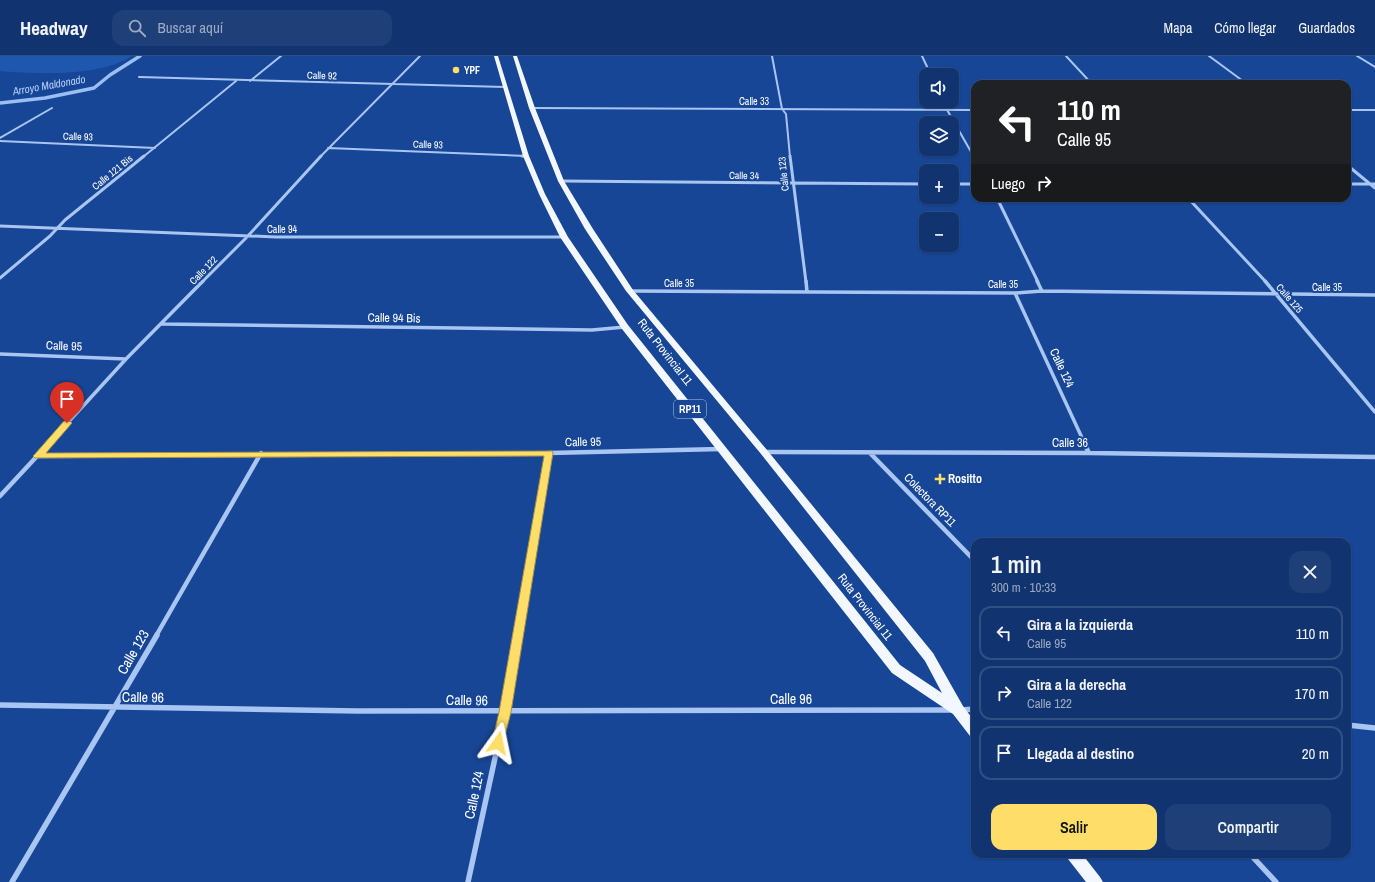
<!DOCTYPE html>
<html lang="es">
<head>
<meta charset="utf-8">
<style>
  body { margin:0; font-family:"Archivo Narrow",sans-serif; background:#1e3f78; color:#f1f3f6; height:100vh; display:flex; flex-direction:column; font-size:15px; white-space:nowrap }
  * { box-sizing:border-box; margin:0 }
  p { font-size:13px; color:#9caac3 }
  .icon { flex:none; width:22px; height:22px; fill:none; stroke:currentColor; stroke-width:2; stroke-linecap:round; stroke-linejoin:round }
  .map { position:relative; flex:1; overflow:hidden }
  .side { position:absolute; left:971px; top:482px; width:380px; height:320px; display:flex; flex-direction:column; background:#113470; border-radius:12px; box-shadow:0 1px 3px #0004,0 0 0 1px #304f83 }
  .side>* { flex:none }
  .hud { position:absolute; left:971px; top:24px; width:380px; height:122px; border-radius:12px; box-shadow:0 1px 3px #0004,0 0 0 1px #304f83; background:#202124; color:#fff; overflow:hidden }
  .controls { position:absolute; left:919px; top:12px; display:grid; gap:8px }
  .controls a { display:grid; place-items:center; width:40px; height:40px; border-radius:8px; background:#113470; box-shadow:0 1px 3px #0004,0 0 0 1px #304f83; font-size:20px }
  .pin { position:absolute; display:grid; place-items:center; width:34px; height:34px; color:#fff; margin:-41px -17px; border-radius:50% 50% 50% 0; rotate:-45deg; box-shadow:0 0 4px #0007 }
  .pin .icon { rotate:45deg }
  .me { position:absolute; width:44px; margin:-22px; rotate:12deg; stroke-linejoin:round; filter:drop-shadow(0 0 3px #0008) }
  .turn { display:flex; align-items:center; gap:14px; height:84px; padding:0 20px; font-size:18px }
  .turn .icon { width:52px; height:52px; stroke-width:2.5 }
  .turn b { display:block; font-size:28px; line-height:34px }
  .then { display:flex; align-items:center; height:38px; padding:0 20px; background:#0003; gap:8px; font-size:15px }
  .round { display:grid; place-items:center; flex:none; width:42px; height:42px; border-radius:12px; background:#1e3f78 }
  .headline { display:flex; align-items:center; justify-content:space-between; height:68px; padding:0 20px }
  h1 { font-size:24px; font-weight:600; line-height:30px }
  .cta { display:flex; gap:8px; margin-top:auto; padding:8px 20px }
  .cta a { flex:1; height:46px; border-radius:12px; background:#ffdd69; color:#111; font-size:16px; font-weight:600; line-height:46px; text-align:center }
  .cta a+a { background:#1e3f78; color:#f1f3f6 }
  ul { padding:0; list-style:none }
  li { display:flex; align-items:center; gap:12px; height:54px; margin:0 8px 6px; padding:0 12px; border:2px solid #304f83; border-radius:12px }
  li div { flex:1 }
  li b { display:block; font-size:15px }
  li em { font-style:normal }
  header { display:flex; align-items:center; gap:24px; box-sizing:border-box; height:56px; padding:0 20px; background:#113470; border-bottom:1px solid #304f83 }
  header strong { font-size:19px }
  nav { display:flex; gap:22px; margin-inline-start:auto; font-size:14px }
  .search { width:280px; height:36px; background:#1e3f78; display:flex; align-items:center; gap:10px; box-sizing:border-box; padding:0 14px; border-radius:12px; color:#9caac3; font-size:15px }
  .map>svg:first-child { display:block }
  .green { fill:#1f57af }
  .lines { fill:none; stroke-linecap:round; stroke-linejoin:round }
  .stream { stroke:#9bbff3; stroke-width:3.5 }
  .minor-far4 { stroke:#a9c5f1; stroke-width:2 }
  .minor-far3 { stroke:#a9c5f1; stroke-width:3 }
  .minor-far2 { stroke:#a9c5f1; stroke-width:3.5 }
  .minor-far1 { stroke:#a9c5f1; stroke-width:4.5 }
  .minor { stroke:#a9c5f1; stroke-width:5.5 }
  .primary { fill:#f3f7ff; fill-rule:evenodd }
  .route { fill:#ffdd69; stroke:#a69044 }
  .poi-dot { fill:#ffdd69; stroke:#174696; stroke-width:1.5 }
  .labels { text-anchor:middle; stroke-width:4; stroke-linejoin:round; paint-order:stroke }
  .far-poi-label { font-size:10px; font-weight:bold; fill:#fff; stroke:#174696; text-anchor:start }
  .far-street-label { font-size:10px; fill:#fff; stroke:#174696 }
  .far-water-label { font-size:11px; font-style:italic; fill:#b5cff8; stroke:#174696 }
  .shield { fill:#174696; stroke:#b9c8e0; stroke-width:1 }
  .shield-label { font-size:11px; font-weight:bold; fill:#fff }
  .street-label { font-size:12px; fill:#fff; stroke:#174696 }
  .poi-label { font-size:12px; font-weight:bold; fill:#fff; stroke:#174696; text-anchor:start }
  .near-street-label { font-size:14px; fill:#fff; stroke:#174696 }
</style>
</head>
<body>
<header>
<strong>Headway</strong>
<div class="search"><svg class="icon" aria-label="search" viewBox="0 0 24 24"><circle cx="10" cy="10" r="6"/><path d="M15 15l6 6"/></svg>Buscar aquí</div>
<nav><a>Mapa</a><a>Cómo llegar</a><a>Guardados</a></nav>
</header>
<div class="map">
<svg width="1375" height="826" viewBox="0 0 1375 826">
  <rect width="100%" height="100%" fill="#174696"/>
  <path class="green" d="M0 0H132C100 21 37 18 0 15Z"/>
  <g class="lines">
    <path class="stream" d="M0 47 45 42 94 32 110 19 140 0"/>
    <path class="minor-far4" d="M772 0 782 53 786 58 790 101
      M922 0 931 19
      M1066 0 1092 28
      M1209 0 1247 28
      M1357 0 1375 11
      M139 21 505 31
      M250 25 281 0
      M942 45 974 101
      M532 52 975 54
      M1347 54H1375
      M0 82 52 52
      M0 85 155 92
      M328 92 526 100
      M143 101 236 25
      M320 101 420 0"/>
    <path class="minor-far3" d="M522 100H526
      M790 100 806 226
      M974 100 975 102
      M1347 109 1375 132
      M561 125 926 128
      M952 128H975
      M1347 128H1375
      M997 142 1038 226
      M1188 142 1266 226
      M0 170 276 181H564
      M0 222 50 180 65 164 144 100
      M202 226 247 181 321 100"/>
    <path class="minor-far2" d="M806 225 807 236
      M1037 225 1042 235
      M1265 225 1375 356
      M630 235 1015 237 1042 235 1375 239
      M1015 237 1083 384
      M162 268 592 274 625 271
      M0 298 126 303
      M52 384 126 303 203 225"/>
    <path class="minor-far1" d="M1082 383 1089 397
      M765 396 1089 397 1375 401
      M870 397 975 505
      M38 400 549 397 721 393
      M0 440 53 383
      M156 580 261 397
      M518 580 549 397"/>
    <path class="minor" d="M0 649 357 655 953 654
      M961 654 975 653
      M1347 669 1375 672
      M1250 798 1276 826
      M12 826 157 579
      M468 826 505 656 518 579"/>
    <path class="primary" d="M494 0H498L529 100 545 138 568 181 628 269 900 609 942 637 925 605 761 398 626 235 585 173 558 125 529 52 513 0H517L535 52 564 125 593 173 633 234 767 394 933 597 963 650 975 666V682L970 680 953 658 892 617 622 273 560 181 539 138 523 100Z
      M1066 798H1082L1100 821 1103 826H1086L1068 803Z"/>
  </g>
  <path class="route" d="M64 365H70L72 367 46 397 552 395 553 397 511 656 502 691 498 692 494 691 492 687 499 656 544 400 35 402 33 400 35 398Z"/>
  <g class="poi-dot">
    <circle cx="456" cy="14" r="4"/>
    <path d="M938 417h4v4h4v4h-4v4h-4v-4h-4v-4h4z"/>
  </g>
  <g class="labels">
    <g class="far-poi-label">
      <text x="464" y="18">YPF</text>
    </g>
    <g class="far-street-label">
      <text transform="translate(322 19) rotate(2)" y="4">Calle 92</text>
      <text x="754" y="49">Calle 33</text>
      <text transform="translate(78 80) rotate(2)" y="4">Calle 93</text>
      <text transform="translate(428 88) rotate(2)" y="4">Calle 93</text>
      <text transform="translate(112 116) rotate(-39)" y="4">Calle 121 Bis</text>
      <text transform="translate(783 118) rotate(-96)" y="4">Calle 123</text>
      <text transform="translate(744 119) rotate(1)" y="4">Calle 34</text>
      <text x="282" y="177">Calle 94</text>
      <text transform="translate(203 214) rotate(-46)" y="4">Calle 122</text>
      <text x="679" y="231">Calle 35</text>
      <text x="1003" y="232">Calle 35</text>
      <text x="1327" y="235">Calle 35</text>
      <text transform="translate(1290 242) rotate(49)" y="4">Calle 125</text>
    </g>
    <g class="far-water-label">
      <text transform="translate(49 29) rotate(-10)" y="4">Arroyo Maldonado</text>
    </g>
    <rect class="shield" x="674" y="344" width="32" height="18" rx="3"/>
    <g class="shield-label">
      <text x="690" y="357">RP11</text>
    </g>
    <g class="street-label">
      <text transform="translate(394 262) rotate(1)" y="4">Calle 94 Bis</text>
      <text transform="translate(64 290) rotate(2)" y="4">Calle 95</text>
      <text transform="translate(665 296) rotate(52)" y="4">Ruta Provincial 11</text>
      <text transform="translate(1062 312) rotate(65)" y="4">Calle 124</text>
      <text transform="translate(583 386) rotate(-1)" y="4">Calle 95</text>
      <text x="1070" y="391">Calle 36</text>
      <text transform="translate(930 444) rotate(46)" y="4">Colectora RP11</text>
      <text transform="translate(865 551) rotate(52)" y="4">Ruta Provincial 11</text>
    </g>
    <g class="poi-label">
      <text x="948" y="427">Rositto</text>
    </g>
    <g class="near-street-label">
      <text transform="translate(133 596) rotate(-60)" y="5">Calle 123</text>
      <text transform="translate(143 641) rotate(1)" y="5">Calle 96</text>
      <text x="791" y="648">Calle 96</text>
      <text transform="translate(467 644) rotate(1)" y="5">Calle 96</text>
      <text transform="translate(474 739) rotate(-78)" y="5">Calle 124</text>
    </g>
  </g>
</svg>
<div class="controls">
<a><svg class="icon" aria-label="sound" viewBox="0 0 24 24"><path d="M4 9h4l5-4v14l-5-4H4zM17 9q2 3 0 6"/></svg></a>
<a><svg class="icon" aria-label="layers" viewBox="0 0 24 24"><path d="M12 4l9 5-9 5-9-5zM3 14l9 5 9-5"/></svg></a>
<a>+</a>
<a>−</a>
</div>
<div class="pin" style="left:67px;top:367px;background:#d93025"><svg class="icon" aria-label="arrive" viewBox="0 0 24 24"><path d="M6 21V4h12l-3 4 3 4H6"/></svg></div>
<svg class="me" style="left:498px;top:687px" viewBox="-20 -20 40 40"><path d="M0-17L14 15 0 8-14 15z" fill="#ffdd69" stroke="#fff" stroke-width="4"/></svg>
<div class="hud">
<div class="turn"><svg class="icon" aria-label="left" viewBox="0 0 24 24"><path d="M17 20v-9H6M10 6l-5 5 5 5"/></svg><div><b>110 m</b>Calle 95</div></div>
<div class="then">Luego<svg class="icon" aria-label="right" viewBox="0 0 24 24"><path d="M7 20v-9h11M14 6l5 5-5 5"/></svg></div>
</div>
<section class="side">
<div class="headline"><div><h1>1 min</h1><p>300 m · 10:33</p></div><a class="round"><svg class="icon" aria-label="close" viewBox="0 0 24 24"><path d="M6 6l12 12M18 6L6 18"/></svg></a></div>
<ul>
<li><svg class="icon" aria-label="left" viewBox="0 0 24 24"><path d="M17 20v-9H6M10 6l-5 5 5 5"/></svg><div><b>Gira a la izquierda</b><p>Calle 95</p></div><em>110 m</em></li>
<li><svg class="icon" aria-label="right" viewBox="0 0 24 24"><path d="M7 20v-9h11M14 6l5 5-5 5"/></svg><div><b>Gira a la derecha</b><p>Calle 122</p></div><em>170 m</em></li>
<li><svg class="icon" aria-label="arrive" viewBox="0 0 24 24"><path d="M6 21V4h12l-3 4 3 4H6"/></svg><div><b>Llegada al destino</b></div><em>20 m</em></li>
</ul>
<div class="cta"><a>Salir</a><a>Compartir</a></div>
</section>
</div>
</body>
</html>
